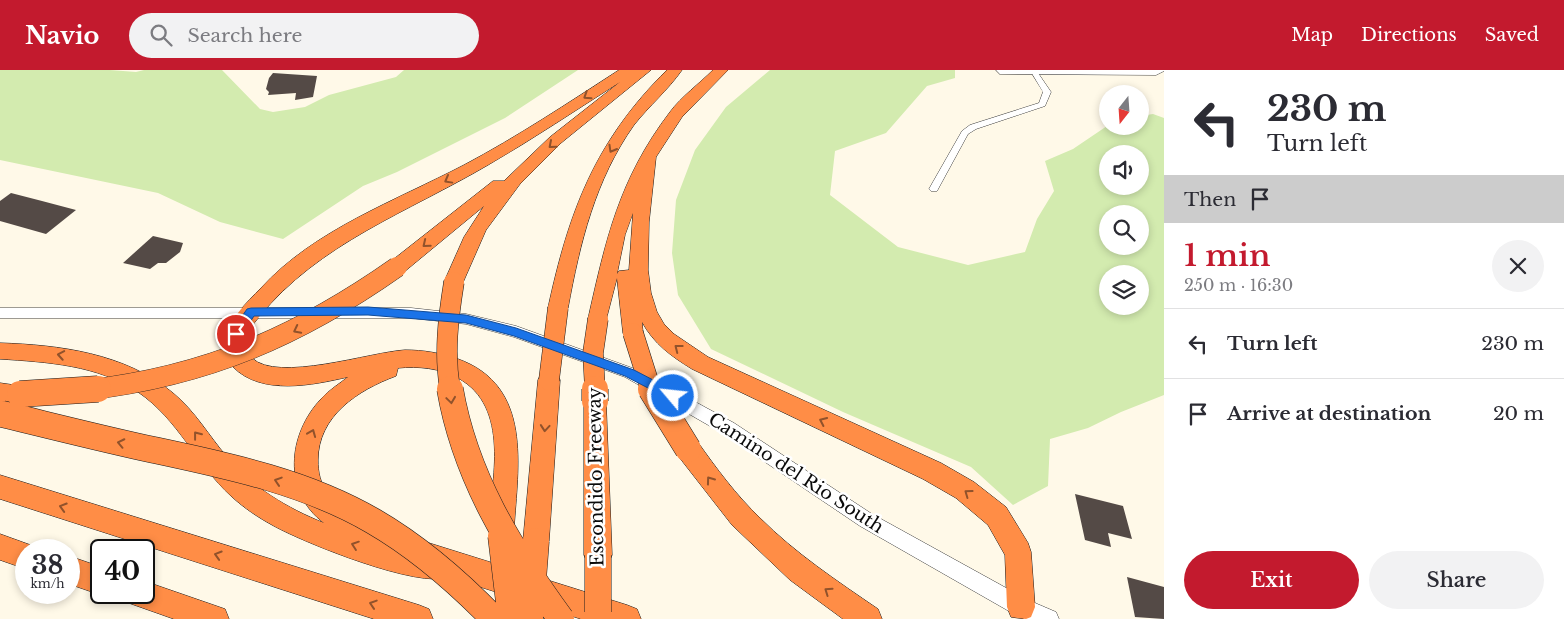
<!DOCTYPE html>
<html lang="en">
<head>
<meta charset="utf-8">
<style>
  body { margin:0; font-family:"Libre Baskerville",serif; background:#f2f2f3; color:#2b2b33; height:100vh; display:flex; flex-direction:column; font-size:19px; white-space:nowrap }
  * { box-sizing:border-box; margin:0 }
  p { font-size:16px; color:#7c7c81 }
  .icon { flex:none; width:28px; height:28px; fill:none; stroke:currentColor; stroke-width:2; stroke-linecap:round; stroke-linejoin:round }
  .map { position:relative; flex:1; overflow:hidden }
  .details { display:flex; flex-direction:column; background:#fff; width:400px }
  .details>* { flex:none }
  .top-card { background:#fff; color:#2b2b33; overflow:hidden }
  .needle { width:32px; rotate:197deg }
  .fabs { position:absolute; left:1099px; top:15px; display:grid; gap:10px }
  .fabs a { display:grid; place-items:center; width:50px; height:50px; border-radius:50%; background:#fff; box-shadow:0 2px 8px #0003; font-size:25px }
  .speed { position:absolute; left:15px; top:469px; display:flex; gap:10px; font-size:25px; font-weight:700; text-align:center }
  .speed>* { display:grid; place-content:center; width:65px; height:65px; border-radius:50%; background:#fff; box-shadow:0 2px 8px #0003; line-height:1 }
  .speed small { font-size:12px; font-weight:400 }
  .speed .limit { border:2px solid #111; border-radius:8px; background:#fff; color:#111 }
  .pin { position:absolute; display:grid; place-items:center; width:42px; height:42px; color:#fff; margin:-21px; border:2px solid #fff; border-radius:50%; box-shadow:0 1px 5px #0007 }
  .me { position:absolute; width:55px; margin:-28px; rotate:298deg; stroke-linejoin:round; filter:drop-shadow(0 0 4px #0008) }
  .turn { display:flex; align-items:center; gap:18px; height:105px; padding:0 20px; font-size:22px }
  .turn .icon { width:65px; height:65px; stroke-width:2.5 }
  .turn b { display:block; font-size:35px; line-height:42px }
  .then { display:flex; align-items:center; height:48px; padding:0 20px; background:#0003; gap:10px; font-size:19px }
  .round { display:grid; place-items:center; flex:none; width:52px; height:52px; border-radius:26px; background:#f2f2f3 }
  .summary { display:flex; align-items:center; justify-content:space-between; height:85px; padding:0 20px }
  h1 { font-size:30px; font-weight:600; line-height:38px; color:#c31a2e }
  .cta { display:flex; gap:10px; margin-top:auto; padding:10px 20px }
  .cta a { flex:1; height:58px; border-radius:30px; background:#c31a2e; color:#fff; font-size:20px; font-weight:600; line-height:58px; text-align:center }
  .cta a+a { background:#f2f2f3; color:#2b2b33 }
  ul { padding:0; list-style:none }
  li { display:flex; align-items:center; gap:15px; height:70px; padding:0 20px; border-top:1px solid #e1e1e2 }
  li div { flex:1 }
  li b { display:block; font-size:19px }
  li em { font-style:normal }
  header { display:flex; align-items:center; gap:30px; box-sizing:border-box; height:70px; padding:0 25px; background:#c31a2e; color:#fff }
  header strong { font-size:24px }
  nav { display:flex; gap:28px; margin-inline-start:auto; font-size:18px }
  .search { width:350px; height:45px; background:#f2f2f3; display:flex; align-items:center; gap:12px; box-sizing:border-box; padding:0 18px; border-radius:28px; color:#7c7c81; font-size:19px }
  main { display:flex; flex:1; min-height:0 }
  .map>svg:first-child { display:block }
  .green { fill:#d3ebaf; fill-rule:evenodd }
  .building { fill:#544a46 }
  .lines { fill:none; stroke-linecap:round; stroke-linejoin:round }
  .minor-casing { stroke:#3d3d3d; stroke-width:1 }
  .tertiary-casing { stroke:#3d3d3d; stroke-width:1 }
  .motorway-casing { stroke:#1b1b1b; stroke-width:1 }
  .minor { fill:#fff; fill-rule:evenodd }
  .tertiary { fill:#fff; fill-rule:evenodd }
  .motorway { fill:#ff8d46; fill-rule:evenodd }
  .motorway-bridge-far1-casing { stroke:#1b1b1b; stroke-width:21; stroke-linecap:butt }
  .motorway-bridge-casing { stroke:#1b1b1b; stroke-width:27; stroke-linecap:butt }
  .motorway-bridge-far1 { stroke:#ff8d46; stroke-width:20 }
  .motorway-bridge { stroke:#ff8d46; stroke-width:26 }
  .oneway { stroke:#91522b }
  .route { fill:#1a73e8; stroke:#114b97 }
  .labels { text-anchor:middle; stroke-width:5; stroke-linejoin:round; paint-order:stroke }
  .street-label { font-size:18px; fill:#0a0a0a; stroke:#fff }
</style>
</head>
<body>
<header>
<strong>Navio</strong>
<div class="search"><svg class="icon" aria-label="search" viewBox="0 0 24 24"><circle cx="10" cy="10" r="6"/><path d="M15 15l6 6"/></svg>Search here</div>
<nav><a>Map</a><a>Directions</a><a>Saved</a></nav>
</header>
<main>
<div class="map">
<svg width="1164" height="549" viewBox="0 0 1164 549">
  <rect width="100%" height="100%" fill="#fff9e8"/>
  <path class="green" d="M0 0H110L136 2 144 0H222L260 39 273 42 305 37 329 25 396 7 404 0H578L505 48 397 102 363 116 283 169 220 152 158 123 0 90Z
    M770 0H955V8L927 16 886 63 835 81 830 125 898 177 968 195 1025 182 1037 149 1054 121 1045 91 1073 79 1107 56H1140V46L1153 44 1164 48V325L1121 342 1088 358 1050 369 1048 416 1013 435 971 397 843 342 711 279 678 225 672 183 676 130 695 80 726 37ZM1108 84H1140V116H1108ZM1108 144H1140V176H1108ZM1108 204H1140V236H1108Z"/>
  <path class="building" d="M273 3 317 6 313 27 295 30 296 23 268 25 269 22 266 19 269 8Z
    M11 123 42 131 76 140 46 164 0 151V131Z
    M153 166 183 173 180 182 166 193H158L150 199 123 193Z
    M1075 424 1123 436 1132 469 1108 463 1111 477 1085 470Z
    M1127 507 1164 517V549L1135 547Z"/>
  <g class="lines">
    <defs>
      <path id="minor" d="M1030 0H1036L1051 22 1045 36 976 59 968 64 937 121H931L929 119 962 61 970 55 1039 33 1043 22Z"/>
      <path id="tertiary" d="M996 0H1164V1L1156 5 1000 4Z
        M0 238H411L466 244 516 256 635 299 734 353 872 444 1028 530 1056 542 1059 549H1025L1014 544 860 456 722 363 625 307 514 267 466 254 411 248H0Z"/>
      <path id="motorway" d="M619 0H651L561 73 520 114 486 160 461 217 454 219 447 217 444 212 464 167 484 136 404 202 397 204 390 202 387 197 390 192 493 111H504L550 67 620 12C576 40 533 69 488 95 408 142 319 173 259 247 247 262 236 273 252 288 277 313 371 282 405 280 423 280 441 283 458 289 533 316 518 396 514 459L510 468 501 472 492 468 488 459C492 410 511 337 458 308 440 298 418 296 398 298L396 306C358 320 318 346 318 390 318 402 320 413 328 423 341 439 362 446 380 453L384 462 380 471 418 480 419 477 429 473 627 535 637 539 641 549H581L449 507C419 519 305 473 274 456 259 448 244 438 231 426 196 394 178 349 138 322 98 295 47 292 0 289V273C59 275 125 283 173 323 195 341 209 366 227 387 253 418 287 438 324 453 282 422 288 364 321 329 329 320 339 314 348 307 313 315 262 326 233 297 226 289 221 280 223 270 228 251 247 232 261 218 314 160 395 131 464 95 517 67 568 33 619 0Z
        M667 0H682C668 20 649 36 634 55 595 110 580 173 568 238L565 243 558 246 551 243 548 238C569 141 595 71 667 0Z
        M713 0H728L682 47 656 87 649 152 648 200 651 223 657 242 664 254 674 264 708 287 941 393 974 412 1006 437 1028 473 1031 482 1035 537 1031 547 1026 549 1011 547 1007 537 1005 485 988 455 956 428 923 409 692 299C671 286 654 274 642 252L643 263 640 269 633 271 626 269 623 263 617 208 605 254 598 257 591 254 588 249C606 169 619 109 670 42 681 27 699 14 713 0ZM633 143 629 200 619 201 617 204 625 165Z
        M549 301 557 304 560 310 549 471 545 480 536 484 527 480 523 471 538 310 541 304Z
        M0 313 28 317 31 324 28 331 20 333 0 331Z
        M595 321 603 324 606 331 612 485 608 494 598 498 588 494 584 485V331L587 324Z
        M688 368 697 371C716 398 736 425 760 448 795 483 837 511 878 539L882 549H843L790 510 732 455 679 387 676 379 679 371Z
        M0 405 419 535 429 539 433 549H374L0 429Z
        M0 464 36 477 37 480H26V499L0 490Z
        M69 486 101 497V522H107L101 525 69 514Z
        M144 511 225 539 229 549H174L126 532 122 522H144Z"/>
    </defs>
    <use href="#minor" class="minor-casing"/>
    <use href="#tertiary" class="tertiary-casing"/>
    <use href="#motorway" class="motorway-casing"/>
    <use href="#minor" class="minor"/>
    <use href="#tertiary" class="tertiary"/>
    <use href="#motorway" class="motorway"/>
    <defs>
      <path id="motorway-bridge-far1" d="M633 263 651 320
        M549 310 558 238
        M87 320C207 306 299 266 397 197
        M450 320C444 283 448 249 454 212
        M595 320 593 283 598 249"/>
      <path id="motorway-bridge" d="M450 319C465 406 510 479 561 549
        M595 319V331
        M651 319 688 379
        M20 324 98 319
        M2 344C52 356 103 369 154 380 229 396 306 412 373 451 418 477 458 512 494 549
        M501 466 511 549
        M598 485V542
        M530 549 536 471"/>
    </defs>
    <use href="#motorway-bridge-far1" class="motorway-bridge-far1-casing"/>
    <use href="#motorway-bridge" class="motorway-bridge-casing"/>
    <use href="#motorway-bridge-far1" class="motorway-bridge-far1"/>
    <use href="#motorway-bridge" class="motorway-bridge"/>
  </g>
  <defs><path id="oneway-chevron" d="M-2-3.5L2.5 0L-2 3.5" fill="none" stroke-width="1.6" stroke-linecap="round" stroke-linejoin="round" transform="scale(1.25)"/></defs>
  <g class="oneway">
    <use href="#oneway-chevron" transform="translate(587 26) rotate(147)"/>
    <use href="#oneway-chevron" transform="translate(552 75) rotate(139)"/>
    <use href="#oneway-chevron" transform="translate(612 79) rotate(120)"/>
    <use href="#oneway-chevron" transform="translate(448 110) rotate(151)"/>
    <use href="#oneway-chevron" transform="translate(426 174) rotate(141)"/>
    <use href="#oneway-chevron" transform="translate(297 260) rotate(153)"/>
    <use href="#oneway-chevron" transform="translate(678 278) rotate(-142)"/>
    <use href="#oneway-chevron" transform="translate(61 285) rotate(-170)"/>
    <use href="#oneway-chevron" transform="translate(451 330) rotate(82)"/>
    <use href="#oneway-chevron" transform="translate(823 351) rotate(-155)"/>
    <use href="#oneway-chevron" transform="translate(545 358) rotate(95)"/>
    <use href="#oneway-chevron" transform="translate(312 363) rotate(-68)"/>
    <use href="#oneway-chevron" transform="translate(197 365) rotate(-128)"/>
    <use href="#oneway-chevron" transform="translate(121 373) rotate(-168)"/>
    <use href="#oneway-chevron" transform="translate(710 410) rotate(-126)"/>
    <use href="#oneway-chevron" transform="translate(278 411) rotate(-162)"/>
    <use href="#oneway-chevron" transform="translate(968 423) rotate(-144)"/>
    <use href="#oneway-chevron" transform="translate(63 437) rotate(-163)"/>
    <use href="#oneway-chevron" transform="translate(355 475) rotate(-161)"/>
    <use href="#oneway-chevron" transform="translate(218 485) rotate(-163)"/>
    <use href="#oneway-chevron" transform="translate(828 521) rotate(-145)"/>
    <use href="#oneway-chevron" transform="translate(373 534) rotate(-162)"/>
  </g>
  <path class="route" d="M368 237 466 245 516 258 634 300 678 323 679 326 673 331 625 306 514 266 466 253 368 245 254 246 240 267H232L230 264 247 239 251 238Z"/>
  <g class="labels">
    <g class="street-label">
      <text transform="translate(796 403) rotate(33)" y="6">Camino del Rio South</text>
      <text transform="translate(596 407) rotate(-91)" y="6">Escondido Freeway</text>
    </g>
  </g>
</svg>
<div class="fabs">
<a><svg class="needle" viewBox="-14 -14 28 28"><path d="M0-13l5 13h-10z" fill="#e53935"/><path d="M0 13l5-13h-10z" fill="#7c7c81"/></svg></a>
<a><svg class="icon" aria-label="sound" viewBox="0 0 24 24"><path d="M4 9h4l5-4v14l-5-4H4zM17 9q2 3 0 6"/></svg></a>
<a><svg class="icon" aria-label="search" viewBox="0 0 24 24"><circle cx="10" cy="10" r="6"/><path d="M15 15l6 6"/></svg></a>
<a><svg class="icon" aria-label="layers" viewBox="0 0 24 24"><path d="M12 4l9 5-9 5-9-5zM3 14l9 5 9-5"/></svg></a>
</div>
<div class="speed"><div>38<small>km/h</small></div><div class="limit">40</div></div>
<div class="pin" style="left:236px;top:264px;background:#d93025"><svg class="icon" aria-label="arrive" viewBox="0 0 24 24"><path d="M6 21V4h12l-3 4 3 4H6"/></svg></div>
<svg class="me" style="left:673px;top:326px" viewBox="-20 -20 40 40"><circle r="17" fill="#1a73e8" stroke="#fff" stroke-width="3"/><path d="M0-11L8 9 0 5-8 9z" fill="#fff"/></svg>
</div>
<section class="details">
<div class="top-card">
<div class="turn"><svg class="icon" aria-label="left" viewBox="0 0 24 24"><path d="M17 20v-9H6M10 6l-5 5 5 5"/></svg><div><b>230 m</b>Turn left</div></div>
<div class="then">Then<svg class="icon" aria-label="arrive" viewBox="0 0 24 24"><path d="M6 21V4h12l-3 4 3 4H6"/></svg></div>
</div>
<div class="summary"><div><h1>1 min</h1><p>250 m · 16:30</p></div><a class="round"><svg class="icon" aria-label="close" viewBox="0 0 24 24"><path d="M6 6l12 12M18 6L6 18"/></svg></a></div>
<ul>
<li><svg class="icon" aria-label="left" viewBox="0 0 24 24"><path d="M17 20v-9H6M10 6l-5 5 5 5"/></svg><div><b>Turn left</b></div><em>230 m</em></li>
<li><svg class="icon" aria-label="arrive" viewBox="0 0 24 24"><path d="M6 21V4h12l-3 4 3 4H6"/></svg><div><b>Arrive at destination</b></div><em>20 m</em></li>
</ul>
<div class="cta"><a>Exit</a><a>Share</a></div>
</section>
</main>
</body>
</html>
